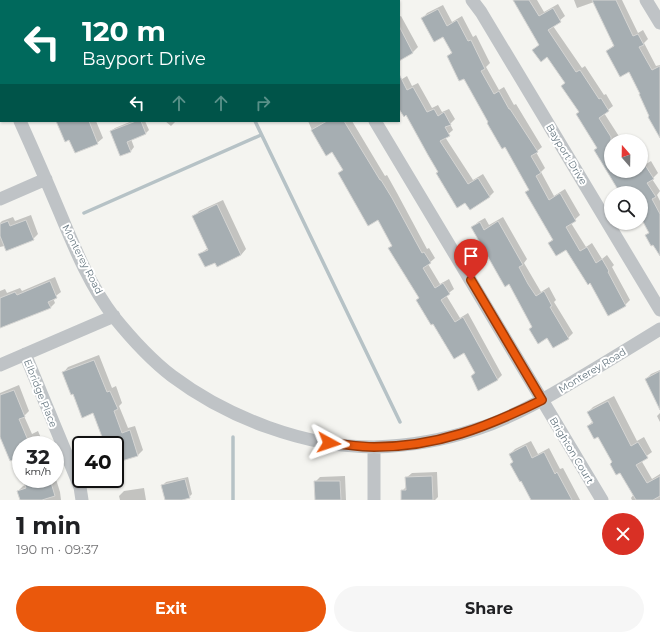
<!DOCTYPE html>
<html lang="en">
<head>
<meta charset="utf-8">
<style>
  body { margin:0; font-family:Montserrat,sans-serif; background:#f6f6f6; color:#202124; height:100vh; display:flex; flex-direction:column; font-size:15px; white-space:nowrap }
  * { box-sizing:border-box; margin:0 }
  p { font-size:13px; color:#757577 }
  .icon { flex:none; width:22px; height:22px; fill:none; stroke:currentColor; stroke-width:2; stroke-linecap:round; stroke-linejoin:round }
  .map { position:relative; height:500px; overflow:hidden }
  .details { display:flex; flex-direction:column; background:#fff; flex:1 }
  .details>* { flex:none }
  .top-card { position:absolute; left:0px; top:0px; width:400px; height:122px; box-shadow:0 1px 3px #0004; background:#00695c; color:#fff; overflow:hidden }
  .needle { width:26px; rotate:340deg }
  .tools { position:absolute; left:604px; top:134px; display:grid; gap:8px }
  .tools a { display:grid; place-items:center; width:44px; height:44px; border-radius:50%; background:#fff; box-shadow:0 1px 3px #0004; font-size:20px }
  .speed { position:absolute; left:12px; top:436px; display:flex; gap:8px; font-size:20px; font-weight:700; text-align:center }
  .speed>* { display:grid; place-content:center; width:52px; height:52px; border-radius:50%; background:#fff; box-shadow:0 1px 3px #0004; line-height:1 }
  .speed small { font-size:10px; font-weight:400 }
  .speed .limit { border:2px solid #111; border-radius:6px; background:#fff; color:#111 }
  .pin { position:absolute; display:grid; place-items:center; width:34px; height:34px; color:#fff; margin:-41px -17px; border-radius:50% 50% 50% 0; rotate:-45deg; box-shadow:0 0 4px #0007 }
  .pin .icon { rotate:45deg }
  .me { position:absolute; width:44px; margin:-22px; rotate:95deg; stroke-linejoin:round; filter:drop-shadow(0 0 3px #0008) }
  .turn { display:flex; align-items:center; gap:14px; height:84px; padding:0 16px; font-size:18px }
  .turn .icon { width:52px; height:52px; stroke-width:2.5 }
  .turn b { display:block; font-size:28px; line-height:34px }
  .lanes { display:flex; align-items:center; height:38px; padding:0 16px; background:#0003; justify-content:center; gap:20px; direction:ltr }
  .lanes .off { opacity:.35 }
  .round { display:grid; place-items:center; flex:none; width:42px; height:42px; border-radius:21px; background:#f6f6f6 }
  .headline { display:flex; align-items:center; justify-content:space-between; height:68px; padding:0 16px }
  h1 { font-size:24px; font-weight:700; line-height:30px }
  .primary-button { display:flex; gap:8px; margin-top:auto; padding:8px 16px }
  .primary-button a { flex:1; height:46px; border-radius:24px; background:#ea580c; color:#fff; font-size:16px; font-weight:700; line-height:46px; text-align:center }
  .primary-button a+a { background:#f6f6f6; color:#202124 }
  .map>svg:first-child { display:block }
  .shadow { fill:#0003 }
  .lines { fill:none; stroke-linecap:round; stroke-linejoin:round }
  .stream { stroke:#b6c2c6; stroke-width:3.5 }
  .building { fill:#a6aeb2; stroke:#d5d5d3 }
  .minor { stroke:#bfc3c6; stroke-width:13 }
  .route-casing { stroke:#983908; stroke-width:10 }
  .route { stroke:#ea580c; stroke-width:7 }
  .labels { text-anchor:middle; stroke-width:4; stroke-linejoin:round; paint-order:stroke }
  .street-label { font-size:10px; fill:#64757f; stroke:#fff }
</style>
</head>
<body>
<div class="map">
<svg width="660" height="500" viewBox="0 0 660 500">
  <rect width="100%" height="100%" fill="#f4f4f0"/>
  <path class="shadow" d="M6 0H29L27 1Z
    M159 0H166L167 1H158Z
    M513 0H537L544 12 558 4 565 16 553 26 582 68 585 66 604 95 606 94 613 106 604 113 622 141H611V171H641V163L643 166 651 161 658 173 652 179 660 191 657 195 660 201V254L646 235 650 232 641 216V193H622L598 147 577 114 579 111 562 86 566 82 548 56 534 50 540 44Z
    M574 0H622L638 33 643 30 648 39 644 43 656 66 660 65V136L630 71 607 51 614 45 594 2 577 8Z
    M443 5 452 22 462 16 473 37 476 35 490 63 486 67 499 90 504 87 514 105 516 104 542 147 536 152 545 168 541 172 554 196 565 189 580 215 571 223 586 247 592 243 602 259 607 255 614 265 612 267 630 300 625 305 591 282 566 249 549 243 553 239 526 192 530 189 464 78 448 56 452 52 444 35 423 18 427 13Z
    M401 16 418 47 413 52 399 59V17Z
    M407 76 412 86 418 83 432 108 438 105 442 112 449 109 455 119 450 124 453 130 445 137 473 180 483 174 494 192 490 196 470 209 465 201 439 171 406 114 399 106V81Z
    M58 121H96L103 138 97 143 70 139Z
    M132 121H145L149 130 146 133 131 139 134 147 131 151 121 155 111 131 115 128Z
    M165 121H176L171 126Z
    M308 121H352L385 176 387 175 397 193 427 249 429 248 435 258 428 264 440 284 449 279 454 289 446 295 460 318 468 313 502 375 497 380 472 376 475 372 464 351 434 322 417 300 420 297 378 219 340 173 343 169 333 151 312 130Z
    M223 200 246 249 241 255 218 266 215 261 200 254 208 248 194 217 199 211Z
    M31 215 38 234 33 239 0 247V223L2 221 13 217 15 221Z
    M503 217 527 259 524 263 541 292 549 287 556 300 554 302 573 333 568 338 547 337 533 326 509 283 473 227 478 222 485 218 489 225Z
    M55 277 61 292 53 298 55 303 50 308 0 328V291L5 289 7 293 20 288 22 291Z
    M99 355 112 388 116 386 122 403 119 406 128 428 135 426 143 450 138 455 115 458V445H102L100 441 103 438 94 412 73 393 63 373 68 367Z
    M660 370V408L646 379 651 374Z
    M19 385 29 411 24 416 32 434 38 431 44 445H21V469L17 457 0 434V393Z
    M614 396 637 441 644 437 652 452 641 460 652 479 660 474V500H632L631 498 634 494 621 471 613 462 598 436 588 426 593 421 588 412 593 407Z
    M660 413V422L657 416Z
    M531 441 538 454 549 448 560 469 563 468 580 500H532L510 454 515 449Z
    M437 472 438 497 435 500H402V491L407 486 406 478 412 473Z
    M55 476 60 492 61 500H21L18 491 23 486 26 485 24 479H55Z
    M345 476 346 500H316L315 482 320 477Z
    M188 477 192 494 189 497 178 500H166L162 486 166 482Z
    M144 488 146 500H120L119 496 124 491Z"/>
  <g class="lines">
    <path class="stream" d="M231 1V0
      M255 121 400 422
      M84 213 261 135
      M233 437V500"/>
  </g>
  <path class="building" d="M513 0H529L539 16 553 8 561 22 548 30 576 72 580 70 599 99 601 98 609 111 599 118 611 137V171H641V168L645 165 654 179 647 183 656 197 652 199 660 214V256L653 245 651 246 645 235 649 233 641 218V193H620L594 150 597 148 576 114 579 112 561 86 565 83 547 57 541 62 532 50 539 45Z
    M592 0H616L633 36 638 34 644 45 639 47 652 70 660 66V138L648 117 649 116 639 94H640L629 72 620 77 606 51 614 46Z
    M438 9 447 26 457 20 468 41 471 40 485 69 481 71 494 94 499 91 509 109H510L538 152 531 156 541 173 536 176 549 200 560 193 576 221 566 227 580 251 587 247 596 263 602 259 609 271 608 272 626 306 608 316 590 283 588 285 566 250 556 256 548 243 553 240 525 192 529 190 505 147 502 149 487 123 488 122 464 79 459 81 447 56 452 53 443 37 434 42 421 18Z
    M399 26 413 53 399 61Z
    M399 74 407 90 413 87 427 112 434 109 438 116 444 112 451 125 445 127 450 136 440 141 468 184 478 178 490 197 470 210 465 203 457 208 436 173 438 172 428 155 406 115 404 117 399 109Z
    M56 121H89L98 144 75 153 69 140 65 142Z
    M136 121H141L146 134 127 142 131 152 120 156 110 131Z
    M327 121H344L380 180H381L392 198 422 253 424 252 431 263 423 268 435 288 443 283 450 294 441 300 455 322 463 317 498 380 478 391 471 376 475 373 464 353 454 359 433 324 431 325 416 300 419 298 388 248 392 246 378 220 368 226 338 173 343 170 332 152 326 156 311 130Z
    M217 204 241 255 217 267 215 263 205 267 198 254 208 250 192 216Z
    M26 220 34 240 6 251 0 236V224L8 221 10 226Z
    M498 221 523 265 519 267 528 284 536 296 544 291 552 306 550 307 569 339 553 348 547 338 538 344 529 329 532 327 509 284 505 287 471 227 480 222 484 230Z
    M50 281 57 298 48 302 51 308 0 328V298L15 292 17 295Z
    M94 360 107 392 110 391 118 409 114 411 122 433 130 430 138 456 115 463V445H105L93 413 82 418 73 394 71 395 62 372Z
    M660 371V410L645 379Z
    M14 390 25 417 19 419 30 445H21V457L10 461 0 437V395Z
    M608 401 631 446 638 442 648 458 636 465 647 483 660 476V496L653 500H636L620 473 616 475 610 464 612 462 598 437 594 439 587 426 593 423 587 412Z
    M526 445 532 458 544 452 555 474 557 472 572 500H531L521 481 520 482 510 464 513 462 509 454Z
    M432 476 433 500H401V490H406L405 477Z
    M23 479H50L55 496 42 500H20L17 491 26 488Z
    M185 479 190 498 182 500H165L161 485Z
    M314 481H340L341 500H315Z"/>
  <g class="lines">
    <path class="minor" d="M472 0 481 12 660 310
      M646 0 660 23
      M369 1 370 0
      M0 73 1 76
      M20 121C34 152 47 182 60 213 75 249 90 286 114 317 131 338 151 360 172 376 228 418 305 447 374 447 409 446 444 440 477 429 514 417 548 397 581 377 608 361 634 345 660 329
      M375 121 602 500
      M0 199 46 179
      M25 354 80 487 82 500
      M0 365 114 316
      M374 500V447"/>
  </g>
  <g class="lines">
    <defs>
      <path id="route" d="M329 443C344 444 359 447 374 447 437 447 487 427 542 400L471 280"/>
    </defs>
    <use href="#route" class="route-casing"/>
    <use href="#route" class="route"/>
  </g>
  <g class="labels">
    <g class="street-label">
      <text transform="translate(567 154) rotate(59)" y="4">Bayport Drive</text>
      <text transform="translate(83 259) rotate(63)" y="4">Monterey Road</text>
      <text transform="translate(592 370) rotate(-31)" y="4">Monterey Road</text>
      <text transform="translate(41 393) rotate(68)" y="4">Elbridge Place</text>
      <text transform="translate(572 450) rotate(59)" y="4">Brighton Court</text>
    </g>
  </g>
</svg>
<div class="tools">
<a><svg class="needle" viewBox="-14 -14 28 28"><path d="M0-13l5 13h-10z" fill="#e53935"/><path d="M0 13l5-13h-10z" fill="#757577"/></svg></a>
<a><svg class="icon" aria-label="search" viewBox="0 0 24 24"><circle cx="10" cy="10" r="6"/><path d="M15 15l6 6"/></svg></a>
</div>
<div class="speed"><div>32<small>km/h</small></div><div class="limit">40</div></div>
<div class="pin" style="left:471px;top:280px;background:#d93025"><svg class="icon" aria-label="arrive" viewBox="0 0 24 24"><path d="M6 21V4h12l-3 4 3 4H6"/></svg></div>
<svg class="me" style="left:329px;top:443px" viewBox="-20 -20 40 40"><path d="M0-17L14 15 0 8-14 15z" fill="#ea580c" stroke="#fff" stroke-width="4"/></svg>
<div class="top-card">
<div class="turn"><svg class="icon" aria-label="left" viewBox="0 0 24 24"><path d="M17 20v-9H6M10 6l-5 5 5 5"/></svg><div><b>120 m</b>Bayport Drive</div></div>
<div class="lanes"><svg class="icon" aria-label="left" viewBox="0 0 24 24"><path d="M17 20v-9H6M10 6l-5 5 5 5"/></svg><svg class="icon off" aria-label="ahead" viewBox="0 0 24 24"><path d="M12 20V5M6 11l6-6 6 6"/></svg><svg class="icon off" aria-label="ahead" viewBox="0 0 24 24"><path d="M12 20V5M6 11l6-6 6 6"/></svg><svg class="icon off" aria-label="right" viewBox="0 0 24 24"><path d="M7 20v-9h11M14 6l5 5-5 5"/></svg></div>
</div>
</div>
<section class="details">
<div class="headline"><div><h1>1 min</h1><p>190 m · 09:37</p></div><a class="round" style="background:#d93025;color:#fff"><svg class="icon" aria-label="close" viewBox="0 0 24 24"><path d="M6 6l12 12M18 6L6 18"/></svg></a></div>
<div class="primary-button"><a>Exit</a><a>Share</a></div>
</section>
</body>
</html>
